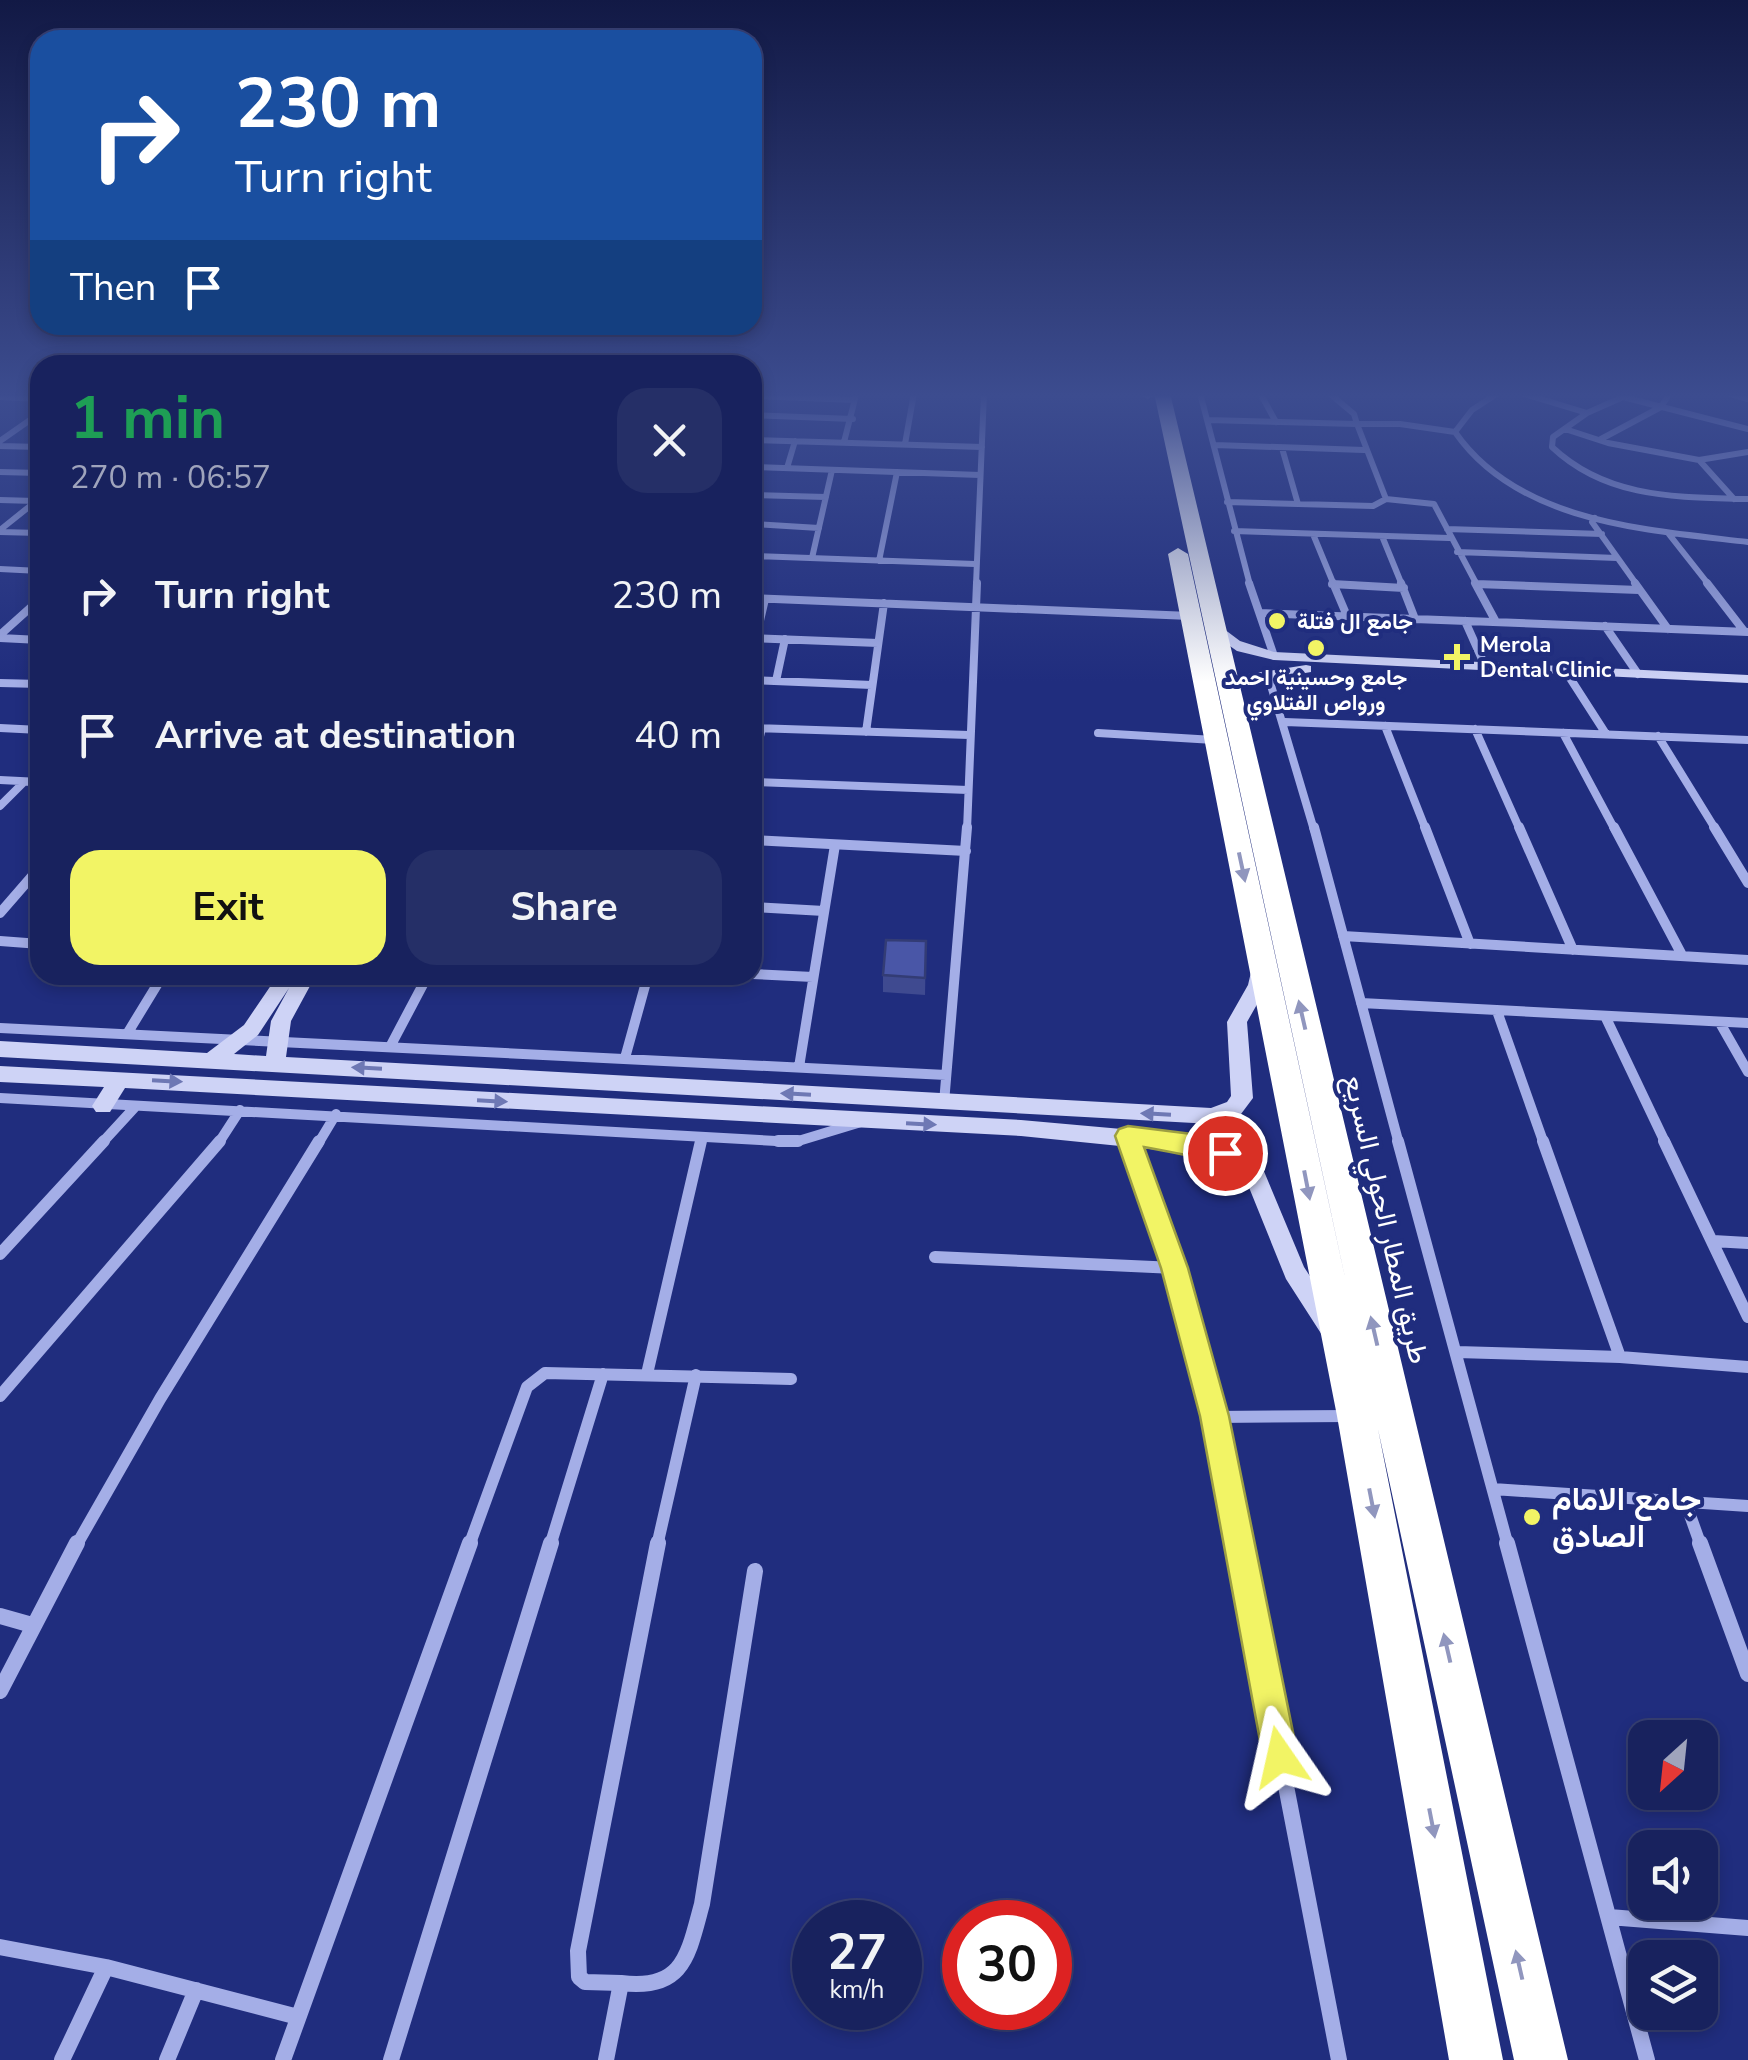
<!DOCTYPE html>
<html lang="en">
<head>
<meta charset="utf-8">
<style>
  body { margin:0; font-family:"Nunito Sans",Vazirmatn,sans-serif; background:#252f67; color:#f1f3f6; height:100vh; display:flex; flex-direction:column; font-size:38px; white-space:nowrap }
  * { box-sizing:border-box; margin:0 }
  p { font-size:32px; color:#9fa4bc }
  .icon { flex:none; width:55px; height:55px; fill:none; stroke:currentColor; stroke-width:2; stroke-linecap:round; stroke-linejoin:round }
  .map { position:relative; flex:1; overflow:hidden }
  .panel { position:absolute; left:30px; top:355px; width:732px; height:630px; display:flex; flex-direction:column; background:#18225e; border-radius:30px; box-shadow:0 5px 15px #0003,0 0 0 2px #363f73 }
  .panel>* { flex:none }
  .hud { position:absolute; left:30px; top:30px; width:732px; height:305px; border-radius:30px; box-shadow:0 5px 15px #0003,0 0 0 2px #363f73; background:#1a4fa0; color:#fff; overflow:hidden }
  .needle { width:65px; rotate:207deg }
  .buttons { position:absolute; left:1628px; top:1720px; display:grid; gap:20px }
  .buttons a { display:grid; place-items:center; width:90px; height:90px; border-radius:20px; background:#18225e; box-shadow:0 5px 15px #0003,0 0 0 2px #363f73; font-size:50px }
  .speed { position:absolute; left:792px; top:1900px; display:flex; gap:20px; font-size:50px; font-weight:700; text-align:center }
  .speed>* { display:grid; place-content:center; width:130px; height:130px; border-radius:50%; background:#18225e; box-shadow:0 5px 15px #0003,0 0 0 2px #363f73; line-height:1 }
  .speed small { font-size:25px; font-weight:400 }
  .speed .limit { border:15px solid #d22; background:#fff; color:#111 }
  .pin { position:absolute; display:grid; place-items:center; width:85px; height:85px; color:#fff; margin:-42px; border:5px solid #fff; border-radius:50%; box-shadow:0 2px 10px #0007 }
  .me { position:absolute; width:110px; margin:-55px; rotate:349deg; stroke-linejoin:round; filter:drop-shadow(0 0 8px #0008) }
  .turn { display:flex; align-items:center; gap:35px; height:210px; padding:0 40px; font-size:45px }
  .turn .icon { width:130px; height:130px; stroke-width:2.5 }
  .turn b { display:block; font-size:70px; line-height:85px }
  .then { display:flex; align-items:center; height:95px; padding:0 40px; background:#0003; gap:20px; font-size:38px }
  .round { display:grid; place-items:center; flex:none; width:105px; height:105px; border-radius:30px; background:#252f67 }
  .head { display:flex; align-items:center; justify-content:space-between; height:170px; padding:0 40px }
  h1 { font-size:60px; font-weight:700; line-height:75px; color:#1e9e55 }
  .cta { display:flex; gap:20px; margin-top:auto; padding:20px 40px }
  .cta a { flex:1; height:115px; border-radius:30px; background:#f2f465; color:#111; font-size:40px; font-weight:700; line-height:115px; text-align:center }
  .cta a+a { background:#252f67; color:#f1f3f6 }
  ul { padding:0; list-style:none }
  li { display:flex; align-items:center; gap:30px; height:140px; padding:0 40px }
  li div { flex:1 }
  li b { display:block; font-size:38px }
  li em { font-style:normal }
  .map>svg:first-child { display:block }
  .lines { fill:none; stroke-linecap:round; stroke-linejoin:round }
  .street-far4 { stroke:#a4aee7; stroke-width:6 }
  .street-far3 { stroke:#a4aee7; stroke-width:8 }
  .street-far2 { stroke:#a4aee7; stroke-width:10 }
  .street-far1 { stroke:#a4aee7; stroke-width:12 }
  .street { stroke:#a4aee7; stroke-width:16 }
  .secondary { fill:#ced3f6; fill-rule:evenodd }
  .highway { fill:#fff; fill-rule:evenodd }
  .wall { fill:#3f4a90 }
  .building { fill:#4956a7; stroke:#333c75; stroke-width:2.5 }
  .oneway { fill:#9096be }
  .oneway2 { fill:#6e78b4 }
  .route { fill:#f2f465; stroke:#9d9f42; stroke-width:2.5 }
  .poi-dot { fill:#f2f465; stroke:#202d7e; stroke-width:4 }
  .labels { text-anchor:middle; stroke-width:8; stroke-linejoin:round; paint-order:stroke }
  .far-poi-label { font-size:22px; font-weight:bold; fill:#fff; stroke:#202d7e; text-anchor:start }
  .street-label { font-size:28px; fill:#fff; stroke:#202d7e }
  .near-poi-label { font-size:32px; font-weight:bold; fill:#fff; stroke:#202d7e; text-anchor:start }
</style>
</head>
<body>
<div class="map">
<svg width="1748" height="2060" viewBox="0 0 1748 2060">
  <rect width="100%" height="100%" fill="#202d7e"/>
  <g class="lines">
    <path class="street-far4" d="M1200 393 1250 585
      M1260 393 1276 422
      M1329 393 1354 414 1357 424
      M1385 393H1390
      M1498 393 1472 410 1455 432C1518 523 1647 530 1748 542
      M1521 393 1587 413
      M1727 393 1748 399
      M755 396 854 400
      M0 397 40 399
      M752 415 853 419
      M1209 420 1357 424
      M1565 429 1608 443 1699 460
      M1748 429 1623 397 1587 413 1553 437 1552 447C1607 499 1677 497 1748 499
      M1601 439 1661 407 1670 393
      M752 440 982 447
      M0 441 40 413
      M844 442 856 395
      M905 444 914 393
      M1215 445 1364 450
      M0 446 40 447
      M1282 448 1298 504
      M752 467 980 475
      M787 468 795 441
      M0 472 40 473
      M752 495 826 497
      M1386 499 1357 424H1400L1455 432
      M1734 499 1699 460 1748 452
      M0 500 35 501
      M1227 502 1373 506 1386 499 1434 504 1477 585
      M1595 518 1592 522 1637 585
      M752 524 819 528
      M1447 529 1602 534
      M0 530 40 498
      M1234 531 1449 538
      M0 532 40 533
      M1668 533 1709 585
      M1313 534 1334 585
      M1382 536 1402 585
      M1457 552 1617 558
      M752 556 975 564
      M812 558 832 470
      M879 561 897 472
      M0 569 40 571
      M752 584 760 556
      M1332 584 1358 585
      M1476 584 1515 585
      M976 585 984 393"/>
    <path class="street-far3" d="M1249 583 1274 656
      M1333 583 1347 616
      M1401 583 1415 619
      M1475 583 1496 622
      M1635 583 1668 629
      M1707 583 1744 631
      M1332 584 1404 588
      M1476 584 1639 590
      M752 598 1190 616
      M1260 613 1748 632
      M1465 621 1486 668
      M1605 626 1638 674
      M0 635 40 599
      M0 638 40 640
      M752 638 878 643
      M756 638 765 599
      M1267 672 1314 830
      M1570 678 1606 734
      M752 680 872 685
      M776 681 785 639
      M0 683 40 684
      M1285 722 1748 740
      M1385 726 1426 830
      M0 728 40 730
      M752 728 969 735
      M1475 729 1520 830
      M866 732 884 603
      M1098 733 1214 740
      M1563 733 1615 830
      M1658 736 1716 830
      M752 770 762 728
      M0 780 40 782
      M752 782 968 790
      M0 806 24 782
      M967 830 977 583"/>
    <path class="street-far2" d="M1314 827 1399 1144
      M1425 827 1470 944
      M1519 827 1573 950
      M1614 827 1682 955
      M1714 827 1748 883
      M752 840 966 851
      M752 907 824 911
      M0 913 40 867
      M1343 936 1748 960
      M0 941 40 944
      M752 974 813 977
      M1361 1003 1748 1023
      M1497 1011 1544 1144
      M1606 1018 1666 1144
      M1720 1023 1748 1072
      M0 1028 946 1075
      M127 1034 163 975
      M391 1045 428 975
      M625 1058 648 975
      M799 1067 835 845
      M0 1098 795 1142 861 1122
      M944 1103 967 827
      M1128 1137 1130 1144
      M101 1144 135 1107
      M218 1144 240 1110
      M318 1144 336 1114
      M700 1144 701 1139"/>
    <path class="street-far1" d="M778 1141H798
      M1129 1141 1175 1268 1214 1417 1239 1546
      M1398 1141 1508 1546
      M1543 1141 1620 1357
      M1664 1141 1748 1317
      M1713 1241 1748 1243
      M0 1254 104 1141
      M935 1257 1175 1268
      M1457 1352 1620 1357 1748 1367
      M647 1374 701 1141
      M0 1396 220 1141
      M1214 1417 1350 1416
      M1493 1489 1748 1506
      M1685 1501 1701 1546
      M76 1546 160 1399 319 1141
      M469 1546 527 1387 545 1373 791 1379
      M550 1546 603 1374
      M657 1546 696 1375"/>
    <path class="street" d="M1239 1543 1339 2060
      M1507 1543 1647 2060
      M1700 1543 1748 1674
      M0 1616 32 1625
      M0 1691 77 1543
      M1609 1917 1748 1928
      M0 1947 106 1967 298 2017
      M621 1983C684 1991 688 1955 702 1904L755 1571
      M62 2060 106 1967
      M167 2060 196 1990
      M283 2060 470 1543
      M391 2060 551 1543
      M606 2060 621 1983 585 1982 579 1977 578 1951 658 1543"/>
    <path class="secondary" d="M0 393H10L0 400Z
      M1136 393H1151L1153 396 1148 399Z
      M1210 626H1220L1240 641 1274 652 1748 675V683L1274 660 1237 651 1210 632Z
      M1306 665 1311 666V672L1246 683 1233 697 1228 698 1221 694 1236 676Z
      M1262 961 1272 968 1268 985 1247 1022 1253 1098 1241 1114 1212 1124 0 1057V1041L207 1053 244 1025 278 975H316L291 1021 286 1057 1211 1108 1227 1102 1231 1096 1227 1022 1248 985 1252 968ZM289 988 271 1021 266 1056 234 1054 258 1035Z
      M0 1066 1021 1120 1200 1136 1245 1152 1263 1169 1304 1267 1343 1327 1340 1335 1331 1338 1322 1335 1286 1279 1246 1180 1229 1164 1199 1154 1021 1136 125 1088 110 1112H96L92 1106 104 1087 0 1082Z"/>
    <path class="highway" d="M1154 393H1170L1568 2060H1514L1378 1429 1503 2060H1449L1337 1416 1168 554 1178 548 1188 554 1349 1296Z"/>
  </g>
  <path class="wall" d="M926 941 925 995 883 992V975Z"/>
  <path class="building" d="M886 940 926 941 925 978 883 975Z"/>
  <defs><path id="oneway-solid" d="M-6-.8H1V-3.2L6.5 0L1 3.2V.8H-6Z" transform="scale(2.5)"/></defs>
  <g class="oneway">
    <use href="#oneway-solid" transform="translate(1242 867) rotate(78)"/>
    <use href="#oneway-solid" transform="translate(1302 1015) rotate(-103)"/>
    <use href="#oneway-solid" transform="translate(1307 1185) rotate(79)"/>
    <use href="#oneway-solid" transform="translate(1374 1331) rotate(-103)"/>
    <use href="#oneway-solid" transform="translate(1372 1503) rotate(79)"/>
    <use href="#oneway-solid" transform="translate(1447 1648) rotate(-103)"/>
    <use href="#oneway-solid" transform="translate(1432 1823) rotate(79)"/>
    <use href="#oneway-solid" transform="translate(1519 1965) rotate(-103)"/>
  </g>
  <g class="oneway2">
    <use href="#oneway-solid" transform="translate(367 1068) rotate(-177)"/>
    <use href="#oneway-solid" transform="translate(167 1081) rotate(3)"/>
    <use href="#oneway-solid" transform="translate(796 1094) rotate(-177)"/>
    <use href="#oneway-solid" transform="translate(492 1101) rotate(3)"/>
    <use href="#oneway-solid" transform="translate(1156 1114) rotate(-177)"/>
    <use href="#oneway-solid" transform="translate(921 1124) rotate(3)"/>
  </g>
  <linearGradient id="sky" x2="0" y2="1"><stop stop-color="#121945"/><stop offset="0.58" stop-color="#3c4c8f"/><stop offset="1" stop-color="#3c4c8f" stop-opacity="0"/></linearGradient>
  <rect width="1748" height="682" fill="url(#sky)"/>
  <path class="route" d="M1128 1126 1200 1135 1234 1146 1237 1153 1234 1160C1222 1164 1162 1150 1144 1147L1188 1268 1229 1416 1298 1757 1293 1770 1280 1775 1268 1770 1263 1757 1200 1416 1161 1268 1115 1136 1119 1129Z"/>
  <g class="poi-dot">
    <circle cx="1277" cy="621" r="10"/>
    <circle cx="1316" cy="648" r="10"/>
    <path d="M1452 642h10v10h10v10h-10v10h-10v-10h-10v-10h10z"/>
    <circle cx="1532" cy="1517" r="10"/>
  </g>
  <g class="labels">
    <g class="far-poi-label">
      <text x="1297" y="629">جامع ال فتلة</text>
      <text x="1480" y="652">Merola<tspan x="1480" dy="25">Dental Clinic</tspan></text>
      <text x="1316" y="685" text-anchor="middle">جامع وحسينية احمد<tspan x="1316" dy="25">ورواص الفتلاوي</tspan></text>
    </g>
    <g class="street-label">
      <text transform="translate(1387 1219) rotate(77)" y="10">طريق المطار الحولي السريع</text>
    </g>
    <g class="near-poi-label">
      <text x="1552" y="1510">جامع الامام<tspan x="1552" dy="37">الصادق</tspan></text>
    </g>
  </g>
</svg>
<div class="buttons">
<a><svg class="needle" viewBox="-14 -14 28 28"><path d="M0-13l5 13h-10z" fill="#e53935"/><path d="M0 13l5-13h-10z" fill="#9fa4bc"/></svg></a>
<a><svg class="icon" aria-label="sound" viewBox="0 0 24 24"><path d="M4 9h4l5-4v14l-5-4H4zM17 9q2 3 0 6"/></svg></a>
<a><svg class="icon" aria-label="layers" viewBox="0 0 24 24"><path d="M12 4l9 5-9 5-9-5zM3 14l9 5 9-5"/></svg></a>
</div>
<div class="speed"><div>27<small>km/h</small></div><div class="limit">30</div></div>
<div class="pin" style="left:1225px;top:1153px;background:#d93025"><svg class="icon" aria-label="arrive" viewBox="0 0 24 24"><path d="M6 21V4h12l-3 4 3 4H6"/></svg></div>
<svg class="me" style="left:1280px;top:1757px" viewBox="-20 -20 40 40"><path d="M0-17L14 15 0 8-14 15z" fill="#f2f465" stroke="#fff" stroke-width="4"/></svg>
<div class="hud">
<div class="turn"><svg class="icon" aria-label="right" viewBox="0 0 24 24"><path d="M7 20v-9h11M14 6l5 5-5 5"/></svg><div><b>230 m</b>Turn right</div></div>
<div class="then">Then<svg class="icon" aria-label="arrive" viewBox="0 0 24 24"><path d="M6 21V4h12l-3 4 3 4H6"/></svg></div>
</div>
<section class="panel">
<div class="head"><div><h1>1 min</h1><p>270 m · 06:57</p></div><a class="round"><svg class="icon" aria-label="close" viewBox="0 0 24 24"><path d="M6 6l12 12M18 6L6 18"/></svg></a></div>
<ul>
<li><svg class="icon" aria-label="right" viewBox="0 0 24 24"><path d="M7 20v-9h11M14 6l5 5-5 5"/></svg><div><b>Turn right</b></div><em>230 m</em></li>
<li><svg class="icon" aria-label="arrive" viewBox="0 0 24 24"><path d="M6 21V4h12l-3 4 3 4H6"/></svg><div><b>Arrive at destination</b></div><em>40 m</em></li>
</ul>
<div class="cta"><a>Exit</a><a>Share</a></div>
</section>
</div>
</body>
</html>
